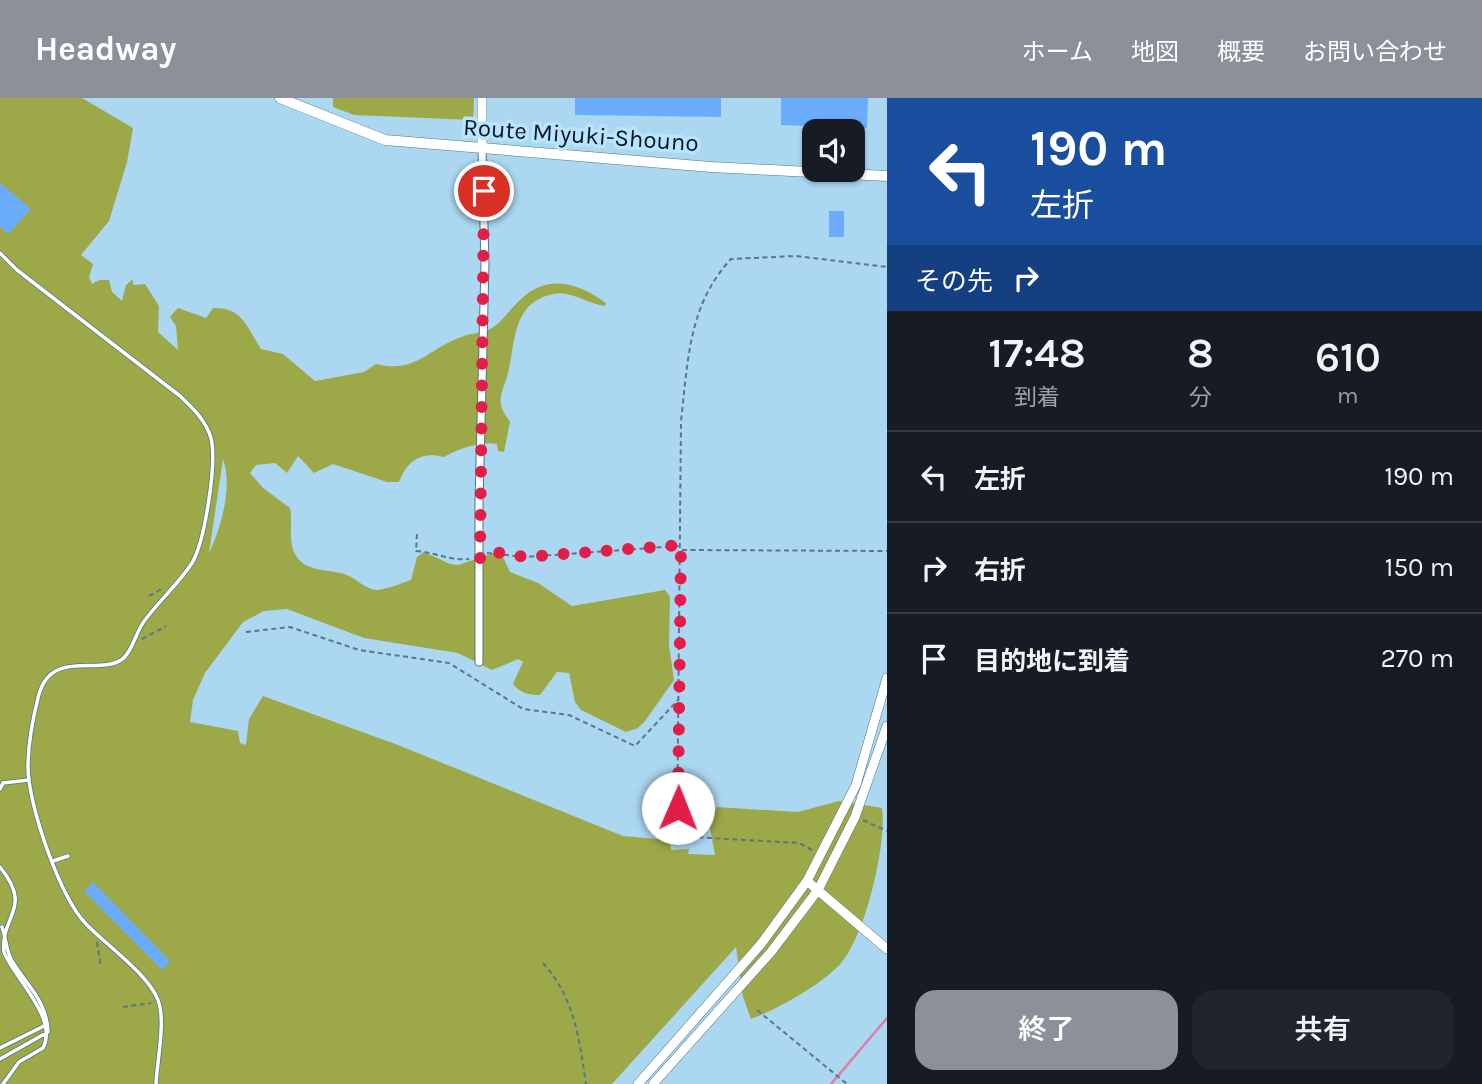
<!DOCTYPE html>
<html lang="ja">
<head>
<meta charset="utf-8">
<style>
  body { margin:0; font-family:Karla,"Noto Sans JP",sans-serif; background:#20242c; color:#f1f3f6; height:100vh; display:flex; flex-direction:column; font-size:26px; white-space:nowrap }
  * { box-sizing:border-box; margin:0 }
  p { font-size:23px; color:#9ea1a6 }
  .icon { flex:none; width:38px; height:38px; fill:none; stroke:currentColor; stroke-width:2; stroke-linecap:round; stroke-linejoin:round }
  .map { position:relative; flex:1; overflow:hidden }
  .sheet { display:flex; flex-direction:column; background:#171b24; width:595px }
  .sheet>* { flex:none }
  .top-card { background:#1a4fa0; color:#fff; overflow:hidden }
  .tools { position:absolute; left:802px; top:21px; display:grid; gap:14px }
  .tools a { display:grid; place-items:center; width:63px; height:63px; border-radius:14px; background:#171b24; box-shadow:0 2px 5px #0004; font-size:35px }
  .pin { position:absolute; display:grid; place-items:center; width:60px; height:60px; color:#fff; margin:-30px; border:4px solid #fff; border-radius:50%; box-shadow:0 2px 7px #0007 }
  .me { position:absolute; width:77px; margin:-38px; rotate:1deg; stroke-linejoin:round; filter:drop-shadow(0 0 5px #0008) }
  .turn { display:flex; align-items:center; gap:24px; height:147px; padding:0 28px; font-size:32px }
  .turn .icon { width:91px; height:91px; stroke-width:2.5 }
  .turn b { display:block; font-size:49px; line-height:60px }
  .then { display:flex; align-items:center; height:66px; padding:0 28px; background:#0003; gap:14px; font-size:26px }
  .eta { display:flex; justify-content:space-evenly; align-items:center; height:119px; text-align:center }
  .eta b { font-size:42px; font-weight:600; line-height:49px }
  .action { display:flex; gap:14px; margin-top:auto; padding:14px 28px }
  .action a { flex:1; height:80px; border-radius:21px; background:#8c9099; color:#fff; font-size:28px; font-weight:600; line-height:80px; text-align:center }
  .action a+a { background:#20242c; color:#f1f3f6 }
  ul { padding:0; list-style:none }
  li { display:flex; align-items:center; gap:21px; height:91px; padding:0 28px; border-top:2px solid #363941 }
  li div { flex:1 }
  li b { display:block; font-size:26px }
  li em { font-style:normal }
  header { display:flex; align-items:center; gap:42px; box-sizing:border-box; height:98px; padding:0 35px; background:#8c9099; color:#fff }
  header strong { font-size:33px }
  nav { display:flex; gap:38px; margin-inline-start:auto; font-size:24px }
  main { display:flex; flex:1; min-height:0 }
  .map>svg:first-child { display:block }
  .green { fill:#9da849; fill-rule:evenodd }
  .lines { fill:none; stroke-linecap:round; stroke-linejoin:round }
  .stream { stroke:#e27ba6; stroke-width:2.5 }
  .building { fill:#6bacfd }
  .service-casing { stroke:#4e768e; stroke-width:5 }
  .minor-casing { stroke:#4e768e; stroke-width:9 }
  .tertiary-casing { stroke:#4e768e; stroke-width:10 }
  .secondary-casing { stroke:#4e768e; stroke-width:11 }
  .path { stroke:#597789; stroke-width:2; stroke-dasharray:5 3.5; stroke-linecap:butt }
  .service { stroke:#fff; stroke-width:3.5 }
  .minor { stroke:#fff; stroke-width:7 }
  .tertiary { stroke:#fff; stroke-width:9 }
  .secondary { stroke:#fff; stroke-width:10 }
  .route { stroke:#e11d48; stroke-width:12; stroke-dasharray:0 21.6 }
  .labels { text-anchor:middle; stroke-width:7; stroke-linejoin:round; paint-order:stroke }
  .street-label { font-size:24px; fill:#06161f; stroke:#b8e4ff }
</style>
</head>
<body>
<header>
<strong>Headway</strong>
<nav><a>ホーム</a><a>地図</a><a>概要</a><a>お問い合わせ</a></nav>
</header>
<main>
<div class="map">
<svg width="887" height="986" viewBox="0 0 887 986">
  <rect width="100%" height="100%" fill="#abd7f1"/>
  <path class="green" d="M0 0H82L133 30 127 64 109 123 81 157 93 166 89 179 92 186 99 182H109L112 194 122 203 126 187 133 181V187L145 186 159 208 158 234 178 252 176 228 170 219 178 210 206 220 213 210C243 209 247 230 261 251L283 256 315 283 364 274 376 266C415 276 428 251 461 239 471 235 483 235 492 230 502 224 510 211 519 203 546 175 578 184 606 205L605 208C588 206 570 192 553 196 510 205 516 248 507 279 504 288 498 300 502 310 503 315 508 320 510 324L504 354 498 353 497 346C481 343 458 351 444 359 421 353 407 363 399 384H387L333 366 314 375 298 358 287 375 275 365 256 367 250 375 263 390 290 410C293 424 288 440 294 454 304 476 329 470 347 477 357 481 365 491 376 492 384 492 403 485 411 482L417 459 424 454 450 466 458 467 500 453 510 474 538 485 572 508 665 492 670 499 669 547 674 582 645 623 638 630 626 634 581 612 575 604 569 575 557 574 540 597C529 597 520 595 513 586L523 564 518 561 492 572 458 555 364 540 287 511 264 513 243 524 205 575 193 602 190 624 238 633 240 645 246 647 249 621 263 598 398 647 623 738 670 742 671 752 689 751 688 756 715 757 709 725 717 709 798 714 839 703 882 710C887 745 866 835 842 864 823 886 778 911 751 921L743 899 736 849 612 986H0ZM223 361C233 388 221 430 209 455Z
    M333 0H474L473 22 354 17 333 9Z"/>
  <g class="lines">
    <path class="stream" d="M831 986 887 920"/>
  </g>
  <path class="building" d="M575 0H721V19L575 17Z
    M781 0H868L867 30 781 27Z
    M0 85 31 111 8 136 0 129Z
    M829 113H844V139H829Z
    M93 784 170 863 162 872 84 793Z"/>
  <g class="lines">
    <defs>
      <path id="service" d="M0 155 17 172 180 298C193 310 206 323 211 340 217 365 205 443 192 465 179 485 160 502 145 522 136 533 132 555 121 562 99 577 52 551 39 596 33 619 28 646 28 669 28 707 60 799 86 826 105 846 149 877 158 902 166 923 157 963 156 986
        M0 691 3 685 29 682
        M53 763 68 758
        M0 769C34 811 0 817 4 854 13 879 59 920 43 950L19 964 3 986
        M0 950 44 928
        M0 961 48 934C47 902 25 886 11 861 6 851 6 840 2 829"/>
      <path id="minor" d="M479 564V404L485 166 482 51"/>
      <path id="tertiary" d="M482 0V51
        M807 783 887 851
        M638 986 761 846 807 783 856 687 887 580
        M653 986 771 854 818 792 855 719 887 628"/>
      <path id="secondary" d="M280 0 385 42 711 69 887 78"/>
    </defs>
    <use href="#service" class="service-casing"/>
    <use href="#minor" class="minor-casing"/>
    <use href="#tertiary" class="tertiary-casing"/>
    <use href="#secondary" class="secondary-casing"/>
    <path class="path" d="M417 436 416 453C435 454 449 463 469 461
      M682 452 887 453
      M487 455 525 459 679 448
      M149 498 163 490
      M246 534 290 529 359 552 449 565 523 611 569 617 635 648 679 601
      M142 541 166 528
      M863 722 887 733
      M812 752 799 745 677 738 681 323C688 264 688 207 731 161L796 158 887 169
      M97 844 101 869
      M543 865C575 901 579 940 586 986
      M123 909 151 905
      M757 912 847 986"/>
    <use href="#service" class="service"/>
    <use href="#minor" class="minor"/>
    <use href="#tertiary" class="tertiary"/>
    <use href="#secondary" class="secondary"/>
  </g>
  <g class="lines">
    <path class="route" d="M484 93 480 460 489 453 525 459 681 447 678 710"/>
  </g>
  <g class="labels">
    <g class="street-label">
      <text transform="translate(581 37) rotate(4)" y="8">Route Miyuki-Shouno</text>
    </g>
  </g>
</svg>
<div class="tools">
<a><svg class="icon" aria-label="sound" viewBox="0 0 24 24"><path d="M4 9h4l5-4v14l-5-4H4zM17 9q2 3 0 6"/></svg></a>
</div>
<div class="pin" style="left:484px;top:93px;background:#d93025"><svg class="icon" aria-label="arrive" viewBox="0 0 24 24"><path d="M6 21V4h12l-3 4 3 4H6"/></svg></div>
<svg class="me" style="left:678px;top:710px" viewBox="-20 -20 40 40"><circle r="19" fill="#fff"/><path d="M0-13L10 11 0 6-10 11z" fill="#e11d48"/></svg>
</div>
<section class="sheet">
<div class="top-card">
<div class="turn"><svg class="icon" aria-label="left" viewBox="0 0 24 24"><path d="M17 20v-9H6M10 6l-5 5 5 5"/></svg><div><b>190 m</b>左折</div></div>
<div class="then">その先<svg class="icon" aria-label="right" viewBox="0 0 24 24"><path d="M7 20v-9h11M14 6l5 5-5 5"/></svg></div>
</div>
<div class="eta">
<div><b>17:48</b><p>到着</p></div>
<div><b>8</b><p>分</p></div>
<div><b>610</b><p>m</p></div>
</div>
<ul>
<li><svg class="icon" aria-label="left" viewBox="0 0 24 24"><path d="M17 20v-9H6M10 6l-5 5 5 5"/></svg><div><b>左折</b></div><em>190 m</em></li>
<li><svg class="icon" aria-label="right" viewBox="0 0 24 24"><path d="M7 20v-9h11M14 6l5 5-5 5"/></svg><div><b>右折</b></div><em>150 m</em></li>
<li><svg class="icon" aria-label="arrive" viewBox="0 0 24 24"><path d="M6 21V4h12l-3 4 3 4H6"/></svg><div><b>目的地に到着</b></div><em>270 m</em></li>
</ul>
<div class="action"><a>終了</a><a>共有</a></div>
</section>
</main>
</body>
</html>
